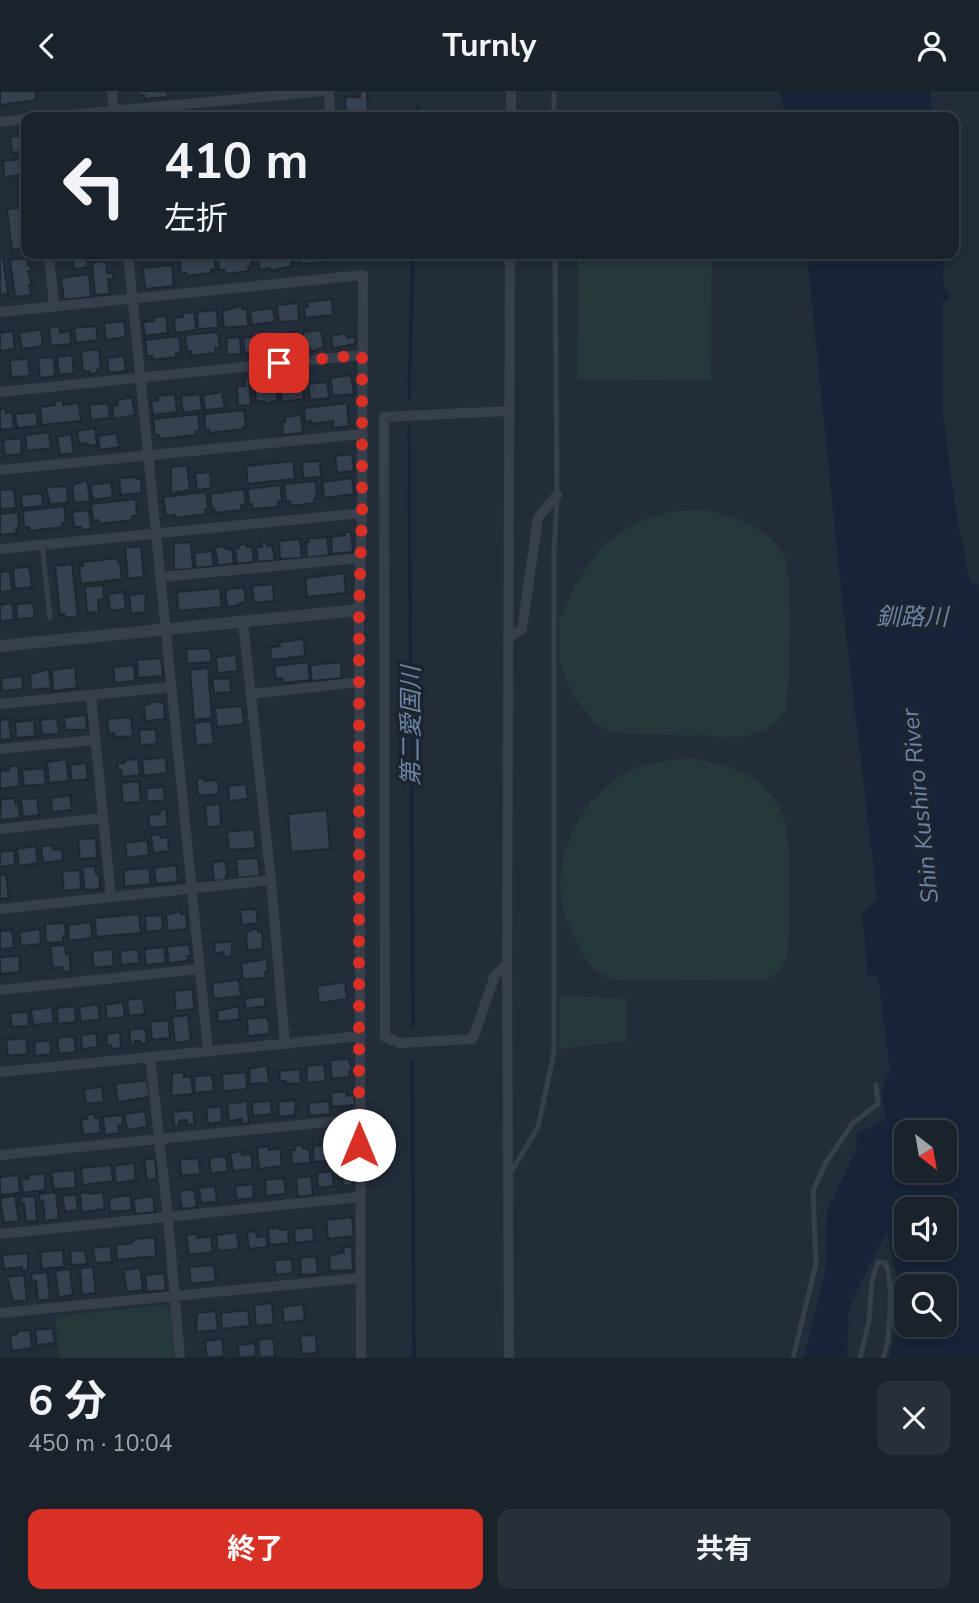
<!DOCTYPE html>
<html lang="ja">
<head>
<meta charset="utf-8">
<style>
  body { margin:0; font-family:"Nunito Sans","Noto Sans JP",sans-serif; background:#272f38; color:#f1f3f6; height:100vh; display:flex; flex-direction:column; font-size:26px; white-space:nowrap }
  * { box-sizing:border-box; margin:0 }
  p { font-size:23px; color:#9fa4a9 }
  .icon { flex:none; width:38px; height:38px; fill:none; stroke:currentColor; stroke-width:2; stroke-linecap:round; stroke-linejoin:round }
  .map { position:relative; height:1267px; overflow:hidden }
  .side { display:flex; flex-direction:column; background:#1a222c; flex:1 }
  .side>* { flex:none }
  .banner { position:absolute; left:21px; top:21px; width:938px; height:147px; border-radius:14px; box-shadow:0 4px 10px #0003,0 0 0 2px #383f48; background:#1a222c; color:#f1f3f6; overflow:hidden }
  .needle { width:46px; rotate:149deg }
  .tools { position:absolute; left:894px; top:1029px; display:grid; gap:14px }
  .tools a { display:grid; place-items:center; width:63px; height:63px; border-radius:14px; background:#1a222c; box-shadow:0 4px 10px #0003,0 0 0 2px #383f48; font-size:35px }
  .pin { position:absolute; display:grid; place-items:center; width:60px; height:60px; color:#fff; margin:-30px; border-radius:14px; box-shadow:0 4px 10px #0006 }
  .me { position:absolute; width:77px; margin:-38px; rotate:0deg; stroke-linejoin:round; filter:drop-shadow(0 0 5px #0008) }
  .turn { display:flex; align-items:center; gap:24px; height:147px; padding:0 28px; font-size:32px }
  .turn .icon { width:91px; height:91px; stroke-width:2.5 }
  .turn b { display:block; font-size:49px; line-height:60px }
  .round { display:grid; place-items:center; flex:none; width:74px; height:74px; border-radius:14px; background:#272f38 }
  .head { display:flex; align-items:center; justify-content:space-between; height:119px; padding:0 28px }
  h1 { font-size:42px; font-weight:700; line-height:52px }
  .cta { display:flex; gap:14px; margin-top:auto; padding:14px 28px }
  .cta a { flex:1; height:80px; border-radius:14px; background:#d93025; color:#fff; font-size:28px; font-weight:700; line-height:80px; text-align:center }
  .cta a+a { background:#272f38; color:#f1f3f6 }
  header { display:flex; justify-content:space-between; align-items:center; height:91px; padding:0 28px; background:#1a222c; font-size:32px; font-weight:700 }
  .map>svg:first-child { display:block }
  .green { fill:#25393b }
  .water { fill:#172437; fill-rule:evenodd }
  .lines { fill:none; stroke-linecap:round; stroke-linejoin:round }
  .stream { stroke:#172437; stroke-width:3.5 }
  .building { fill:#354150; stroke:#1e2631; stroke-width:2 }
  .service { stroke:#363f4a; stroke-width:5 }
  .minor { stroke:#363f4a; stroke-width:10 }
  .tertiary { stroke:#363f4a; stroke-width:12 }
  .route { stroke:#d93025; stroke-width:12; stroke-dasharray:0 21.6 }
  .labels { text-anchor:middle; stroke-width:7; stroke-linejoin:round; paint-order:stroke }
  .water-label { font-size:24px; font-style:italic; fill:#6c84a4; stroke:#1c242f }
</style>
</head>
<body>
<header><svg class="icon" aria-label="back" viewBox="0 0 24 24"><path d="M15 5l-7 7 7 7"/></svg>Turnly<svg class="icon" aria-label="person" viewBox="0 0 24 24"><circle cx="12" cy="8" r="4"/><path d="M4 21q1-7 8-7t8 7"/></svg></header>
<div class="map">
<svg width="979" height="1267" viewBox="0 0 979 1267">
  <rect width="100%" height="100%" fill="#232d3a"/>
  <path class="green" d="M578 163H712L711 290 577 289Z
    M700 418C730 424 763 433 781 459 796 480 788 586 787 617L779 629 766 639 742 646 612 642 594 631 573 604 559 569V528L577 491 601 456 636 431 669 421Z
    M690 667C710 671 734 675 752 686 764 694 778 709 782 723 794 758 788 823 788 862L780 879 766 890 615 889C609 886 601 883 595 879 586 872 578 854 573 843 570 835 565 826 563 818 550 765 583 701 632 679 650 671 671 669 690 667Z
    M560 904 626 908V950L558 958Z
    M163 1214 171 1218 174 1267H59L55 1225Z"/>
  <path class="water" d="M781 0H930L933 26H785Z
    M807 163H943L944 196 950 206 949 210 943 212V322L955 415 970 491 979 494V1267H889L898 1227 899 1201 887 1141 849 1216 847 1267H804L825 1179 827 1120 856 1059 857 1043 885 1028 881 998 890 979 878 885 868 886 862 824 877 808 842 508ZM906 1041H945V1080H906ZM906 1118H945V1157H906ZM906 1195H945V1234H906Z"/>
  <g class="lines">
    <path class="stream" d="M418 26V14
      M409 307 413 163
      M409 336 413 935
      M412 971 414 1267"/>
  </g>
  <path class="building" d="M0 0H36V9L0 14Z
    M139 0H167L168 6 145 8 144 4H139Z
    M360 0H367L368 23 346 24 345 6H360Z
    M26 44V60L12 62 10 46Z
    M19 68 23 84 4 86 3 70Z
    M26 116V157L12 159 7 118Z
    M73 163H87L88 176 74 178Z
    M179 163H214L216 178 211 179V182L187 185 186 182H181Z
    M217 163H251L252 175 248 176 249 180 225 183 224 179H219Z
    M257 163H290L292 175 271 180 270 177 260 179Z
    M295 163H329V165H326V171L300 173V168L296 169Z
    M0 166H3L8 203 0 204Z
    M27 167 28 175H31L32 180H28L32 194H29L31 204 15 206 10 169Z
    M106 170 107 182H113L114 188H108L110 203 95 204 92 171Z
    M172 174 174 195 145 198 143 177Z
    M89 183 91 206 64 209 61 187Z
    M332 208 333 224 305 227 304 216H308L307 211Z
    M298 212 299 230 279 231 277 214Z
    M242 215V218H247L248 235 224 237 222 220Z
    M273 217 275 231 252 234 250 220Z
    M217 219 218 237 198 238 197 221Z
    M194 221 196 239 175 242 174 227 183 226V222Z
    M166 225 168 242 145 245 143 231 154 230V226Z
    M124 230 126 246 106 249 104 232Z
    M59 235 60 242 70 240 71 253 51 255 49 236Z
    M96 235 98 249 76 252 74 237Z
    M41 238 43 255 22 258 19 242Z
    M321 239 324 256 311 261 310 258 305 259 303 241Z
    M13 240 15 258 0 260V242Z
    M298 240 300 257 285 259 283 243Z
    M218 241 220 257H215L216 262 191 265V260L187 261 185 244Z
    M346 242 347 247 355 246 356 253 333 257 331 245Z
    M278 243 279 259 265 260 263 244Z
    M179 245 181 261 176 262V266L153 269 152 265H147L145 249Z
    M258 245 260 260 245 262 243 247Z
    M240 246 241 263 227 264 226 247Z
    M99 258 101 278 97 279V282L90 283 89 280H83L81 260Z
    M72 264 74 282 59 284 57 266Z
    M124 265 126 280 109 282 107 267Z
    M54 266 55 285 40 287 38 267Z
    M28 268 30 285 11 286 10 269Z
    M351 284 354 303 333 305 330 287Z
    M244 287H249L251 314 238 315 237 295H245Z
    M302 291 304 308 282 311 280 293Z
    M327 291 329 307 310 309 308 293Z
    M277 293 278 309 264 313V310L256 311 255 299 263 298V294Z
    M222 301 225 317 205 319 203 304Z
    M175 303 177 321 153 324 151 310 158 309V305Z
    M200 303 202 319 183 322 181 305Z
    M132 306 135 324 114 328 112 315 118 314 117 309Z
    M63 309V314L79 312 81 330 42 334 40 316 55 314V310Z
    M108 312 110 327 91 329 89 314Z
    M347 312 349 335 333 337V330L311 333V330L305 331 304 317Z
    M5 317 6 322 12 321 14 337 0 339V318Z
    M244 319 246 335 243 336V338L210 342 209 339 206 340 204 323Z
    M36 321 38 335 17 337 15 323Z
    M198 323 200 339 196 340V344L160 348 159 344H155L153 328Z
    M301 324 303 342 283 344 282 331H285V326Z
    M95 337 97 354 88 355 87 352 79 353 77 340Z
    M49 341 51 357 27 360 25 344Z
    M117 342 119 356 100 359 98 345Z
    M71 343 74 362 60 364 57 346Z
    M21 347 22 363 5 365 3 349Z
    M352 363 354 380 337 382 335 365Z
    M293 370 295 388 248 393 246 375Z
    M320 370 321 386 303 387 302 371Z
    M187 374 190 399 171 402V376Z
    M210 381 211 397 197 399 195 382Z
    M135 386 136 388H141L142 402 121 404 119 387Z
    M352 387 354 403 324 407 322 391Z
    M87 389 90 410 74 412 72 394Z
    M316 390 317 407H314V412L291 415 290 410H286L284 393Z
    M111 391 113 406 93 409 90 394Z
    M280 394 282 410 278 411V416L253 418 252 413H249L248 398Z
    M67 395 68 412 50 413 46 396Z
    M14 398 16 417 0 418V399Z
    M244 398 246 413 241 414 242 419 215 422 214 417H212L210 403Z
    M206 401 208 418H205L206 423 175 427V424L166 425 163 406Z
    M42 402 43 415 22 417 21 404Z
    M136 408 137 424 132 425 133 429 99 433 98 429 93 430 91 413Z
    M64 415 66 431 62 432V436L29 440V436H24L23 420Z
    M89 419 91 438 82 439 81 436H74L72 421Z
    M18 421 19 437H16L17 442 0 444V423Z
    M344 441H351L353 461 332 463 331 446 345 444Z
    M327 446 329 464 307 467 306 451H309L308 448Z
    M300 448 302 467 280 468 279 450Z
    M266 450 267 455 272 454 275 469 258 471 256 456H262L261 451Z
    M191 451 193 478 174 479V452Z
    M247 453V456H252L254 471 237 473 235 458 239 457 238 454Z
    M141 455 144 486 128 488 125 457Z
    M225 455 226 458H232L234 472 218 475 215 456Z
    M212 460 214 475 196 477 194 462Z
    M117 467 118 471H120L122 488 81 493 79 475H83L82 471Z
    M72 473 78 525 65 527 64 523 60 524 55 475Z
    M29 476 32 496 15 498 13 477Z
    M10 480 12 500 0 501V481Z
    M344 482 346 502 307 506 305 487Z
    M273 493 274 510 254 512 252 495Z
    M103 494 104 508 98 509 99 521 87 522 85 496Z
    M244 496 246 511 240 512 241 514 227 516 225 499Z
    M220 497 222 516 178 520 177 501Z
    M124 501 126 518 110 520 108 503Z
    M146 502 145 521 131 523 129 504Z
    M12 512 14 529 0 530V514Z
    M33 512 35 527 17 528 16 513Z
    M304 548 305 565 272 569 270 556 280 555 279 551Z
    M210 557 212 571 187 573 186 558Z
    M236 564 238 580 217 582 216 566Z
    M161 567 163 585 138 587 137 569Z
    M308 571 310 589 283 592 282 587 276 588 274 575Z
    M341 571 342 587 312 590 310 574Z
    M134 574 135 590 115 592 113 576Z
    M75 576 77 597 53 600 52 579Z
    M208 577 212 627 194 629 190 579Z
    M49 578 51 597 31 599 30 583Z
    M22 585 23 598 2 600 1 587Z
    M230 587 231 601 214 602 212 588Z
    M150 610 164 612 165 628 145 630 144 614 150 613Z
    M242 615 244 633 217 636 215 617Z
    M86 624 87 639H65L64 626Z
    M131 626 133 645 115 646 114 642 109 643 107 628Z
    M57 627 59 643 42 644 40 629Z
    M9 628 11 648 0 649V629Z
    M34 629 35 645 16 647 15 631Z
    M211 630 214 653 196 654 194 632Z
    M156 638 157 653 140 654 139 639Z
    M166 666 167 682 144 685 142 669Z
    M66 668 69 690 49 692 47 671Z
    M138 668 140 684 122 686 121 679 118 680 117 673 125 672V669Z
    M86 672 88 688 72 690 70 674Z
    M18 674 20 695 0 698V680L9 679 8 676Z
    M44 677 46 693 24 695 22 679Z
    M204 687V690L218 689 219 703 198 705 197 688Z
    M139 690 141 711 123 712 121 692Z
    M246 693 248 708 229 710 228 695Z
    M164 696 165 709 147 711 146 697Z
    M70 704 72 719 52 721 51 707Z
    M15 707V713L18 712 20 727 0 729 1 708Z
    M37 707 39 724 23 726 21 708Z
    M220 713 221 735 207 736 205 714Z
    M166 718 168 735 150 737 148 724 160 723 159 719Z
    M327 719 330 758 291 761 288 723Z
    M254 738 256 757 229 759 227 741Z
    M160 743 161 747 168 746 169 760 153 762 151 744Z
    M96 747 97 767 80 768 78 748Z
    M147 749 149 764 127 767 125 752Z
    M52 754 53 759 62 758 63 769 43 772 41 755Z
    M36 755 38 772 19 775 17 758Z
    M14 759 15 774 0 776V761Z
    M258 767 260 785 238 787 236 768Z
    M225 770 228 784H226V789L214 790 212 771Z
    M176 774 178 791 156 793 154 777Z
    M95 775 96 783H99L100 798 85 799 82 776Z
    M149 777 151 793 124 796V779Z
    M80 779 81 798 64 800 62 780Z
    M0 784H6L9 807 0 808Z
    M256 818 258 832 242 834 240 819Z
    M181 820V823L186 822 187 838 168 840 166 824Z
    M139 823 141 842 96 846 95 827Z
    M162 824 163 839 146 841 145 825Z
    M91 831 92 847 69 850 68 834Z
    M65 832 66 845H63V851L46 852 45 833Z
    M257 837 258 841 262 840 263 858 247 859 246 841Z
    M40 838 41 853 21 855 19 841Z
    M12 839 14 857 0 858V840Z
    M232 850V865L224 866 223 861 215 863 214 852Z
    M189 853 191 865H187L188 870 169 872 167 856Z
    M65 854 66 863 69 862 71 880 63 881 62 876 53 877 50 855Z
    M164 856 166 872 146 874 144 858Z
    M112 858 114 875 94 877 92 860Z
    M138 858 140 872 121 874 120 860Z
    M19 865 20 881 0 883V866Z
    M267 868 268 880 265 881 266 887 243 888 241 872Z
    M239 889 241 905 214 908 212 892Z
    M345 891 347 908 319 912 317 895Z
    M192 898 195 918 176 920 174 900Z
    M264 905 266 915 246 918 244 908Z
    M143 907 145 923 129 925 127 909Z
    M123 911 125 926 107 928 105 914Z
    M98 913 100 928 81 931 79 916Z
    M75 915 76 931 58 933 57 917Z
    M238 915 240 928 218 931 217 920Z
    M52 916 54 932 33 934 31 919Z
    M28 921 29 935 12 936 10 922Z
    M188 924 191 950 175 952 172 926Z
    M267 926 268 930H270L269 943 248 945 247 928Z
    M168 929 170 947 152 949 150 931Z
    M145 937 147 952 140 953V950H135L136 953 131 954 129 939Z
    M120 941 121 957 112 958 111 954 107 955 106 943Z
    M96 942 98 956 82 958 81 944Z
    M74 945 76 961 59 963 57 947Z
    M26 947 28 963 8 965 6 949Z
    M50 949 51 963 35 965 34 951Z
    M348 968 353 979 349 980 350 986 332 988 330 969Z
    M324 973 326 990 307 992 306 975Z
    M267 974 269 992 250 993 249 978Z
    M300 978 301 992 286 993V990H280L279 980Z
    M184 981V986H191L193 1003 171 1005 172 982Z
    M246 981 247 998 223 1000 222 983Z
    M212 984 214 1000 195 1002 194 985Z
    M147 989 150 1006 118 1011 115 993Z
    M102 996 104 1011 86 1013 84 998Z
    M346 1000 347 1005 354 1004 355 1014 332 1016 331 1002Z
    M296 1009 295 1024 279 1026 278 1011Z
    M247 1010 249 1032 242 1033V1028L229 1030 227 1013Z
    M271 1010 272 1023 253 1025 252 1011Z
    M329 1010 330 1023 310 1025 308 1012Z
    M221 1015 222 1031 208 1033 206 1017Z
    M193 1019 195 1033 187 1034V1029L179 1030V1035H174L173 1021Z
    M145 1020 147 1036 127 1039 125 1023Z
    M95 1023V1027L99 1026 101 1042 83 1044 81 1028H87L86 1024Z
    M122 1024 123 1034 118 1035 120 1042 105 1044 103 1026Z
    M353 1051 354 1064H348V1069H336L335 1052Z
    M332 1053 333 1070 314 1071 313 1055Z
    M303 1054V1058H309L311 1072 292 1073 291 1059H295L294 1055Z
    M268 1055 269 1059 280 1057 282 1075 259 1078 257 1057Z
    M241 1060 242 1064 252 1063V1078L233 1080 230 1062Z
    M226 1065 228 1080 211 1083 209 1067Z
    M155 1067 157 1088 147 1089 144 1069Z
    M199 1067 200 1083 181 1085 180 1069Z
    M134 1072 136 1089 116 1092 114 1075Z
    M111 1074 113 1090 83 1094 81 1077Z
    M75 1079 76 1097 54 1098 51 1081Z
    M352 1079 353 1095 343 1094 342 1088H338V1080Z
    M332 1080 334 1095 318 1097 317 1082Z
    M45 1082V1099L23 1102 21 1089 29 1087V1084Z
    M18 1084 20 1102 0 1104V1086Z
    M311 1085 313 1104 298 1106 296 1087Z
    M284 1087 286 1103 266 1105 265 1089Z
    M253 1093 254 1107 237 1109 235 1095Z
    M215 1095 217 1111 201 1112 199 1097Z
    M194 1098 197 1116 182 1118 179 1100Z
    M56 1101 59 1128 45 1130 43 1110 40 1111 39 1103Z
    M89 1101V1103L103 1101 105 1118 82 1121 80 1102Z
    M76 1103 78 1119 65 1121 62 1105Z
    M130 1104 132 1119 110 1121 109 1107Z
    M15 1105 19 1130 4 1132 0 1107Z
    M35 1105 37 1130 26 1131 24 1112H21L20 1106Z
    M153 1105 155 1121 135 1123 134 1108Z
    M352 1126 354 1145 328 1148 326 1129Z
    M279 1136 280 1139 288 1138 289 1152 270 1154 268 1138Z
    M313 1136 314 1150 295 1152 294 1138Z
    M256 1140 257 1146 266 1145 267 1156 249 1158 247 1141Z
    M237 1141 239 1158 218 1160 216 1144Z
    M197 1143 198 1147 211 1145 213 1161 189 1164 186 1144Z
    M155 1146 156 1165 117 1169 116 1154 131 1152 135 1148Z
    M111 1155 112 1171 95 1172 93 1157Z
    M343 1156H352L353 1179 330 1180 329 1165 344 1161Z
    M63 1159 64 1176 42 1178 40 1161Z
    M85 1159 87 1173 71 1174 70 1160Z
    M28 1162V1179L22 1180V1176L4 1178 2 1164Z
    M316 1165 318 1183 301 1184 300 1167Z
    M292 1168 293 1182 276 1184 274 1169Z
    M214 1174 216 1190 191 1193 189 1176Z
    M93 1176 96 1202 82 1204 80 1177Z
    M140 1177 143 1199 127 1201 123 1179Z
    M70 1178 73 1204 59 1206 55 1180Z
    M47 1181 50 1208 38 1210 36 1190 32 1191 31 1183Z
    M164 1182 166 1199 147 1201 145 1184Z
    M24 1184 27 1209 13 1211 7 1186Z
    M272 1212 274 1233 256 1235 254 1214Z
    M303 1213 305 1229 284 1232 282 1216Z
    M248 1219 250 1235 222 1238 221 1222Z
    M216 1220 218 1239 196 1241 197 1222Z
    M53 1237 55 1252 37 1254 35 1239Z
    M30 1239 32 1257 12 1260 10 1244 17 1243V1240Z
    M316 1244 317 1262 302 1263 300 1245Z
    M273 1247 275 1265 260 1267 258 1249Z
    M222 1248 224 1265 207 1267 205 1250Z
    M255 1252 256 1265 239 1267 238 1254Z"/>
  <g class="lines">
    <path class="service" d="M554 0V26
      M42 453 50 527
      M510 1083 538 1036 554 962V463L557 404 555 163
      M793 1267 816 1173 813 1100 826 1071 853 1032 878 1013 876 994
      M860 1267 869 1230 872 1189 878 1171 885 1172C894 1188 890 1250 883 1267"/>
    <path class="minor" d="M112 0 114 23
      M329 0 330 26
      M47 26 325 0
      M511 26V0
      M0 31 26 28
      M49 163 54 215
      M128 163 208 960
      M0 221 363 184 362 422 359 519 361 1267
      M0 301 362 264
      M0 379 363 343
      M0 458 362 422
      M160 486 361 467
      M243 531 271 789 285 953
      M508 547 522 538 538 427 557 404
      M251 603 360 591
      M91 604 111 806
      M0 613 171 596
      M0 658 95 649
      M0 738 102 727
      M0 818 271 789
      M507 874 495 884 473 948 400 952 385 946 384 326 509 320
      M0 899 200 878
      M150 966 168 1127 180 1267
      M0 981 361 945
      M0 1064 359 1028
      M0 1143 360 1106
      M0 1222 359 1187
      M509 1267 507 874 510 163"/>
    <path class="tertiary" d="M0 555 359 519"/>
  </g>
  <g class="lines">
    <path class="route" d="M279 272 362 264V422L359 519V1054"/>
  </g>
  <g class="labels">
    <g class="water-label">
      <text x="912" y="534">釧路川</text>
      <text transform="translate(411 635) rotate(-90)" y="8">第二愛国川</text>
      <text transform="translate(920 715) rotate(-96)" y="8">Shin Kushiro River</text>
    </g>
  </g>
</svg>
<div class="tools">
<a><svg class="needle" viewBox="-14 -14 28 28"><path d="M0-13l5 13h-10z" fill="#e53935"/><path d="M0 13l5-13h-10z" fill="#9fa4a9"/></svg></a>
<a><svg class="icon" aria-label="sound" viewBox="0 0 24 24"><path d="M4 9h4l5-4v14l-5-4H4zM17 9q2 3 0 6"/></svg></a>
<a><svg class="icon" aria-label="search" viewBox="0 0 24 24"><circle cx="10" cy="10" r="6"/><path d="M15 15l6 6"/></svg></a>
</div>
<div class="pin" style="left:279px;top:272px;background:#d93025"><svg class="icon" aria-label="arrive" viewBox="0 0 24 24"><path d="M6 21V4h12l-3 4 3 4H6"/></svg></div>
<svg class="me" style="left:359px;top:1054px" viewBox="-20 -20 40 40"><circle r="19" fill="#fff"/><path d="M0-13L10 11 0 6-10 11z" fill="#d93025"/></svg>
<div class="banner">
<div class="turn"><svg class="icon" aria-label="left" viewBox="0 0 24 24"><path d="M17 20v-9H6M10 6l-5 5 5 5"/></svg><div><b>410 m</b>左折</div></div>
</div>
</div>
<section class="side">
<div class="head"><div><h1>6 分</h1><p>450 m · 10:04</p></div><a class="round"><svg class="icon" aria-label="close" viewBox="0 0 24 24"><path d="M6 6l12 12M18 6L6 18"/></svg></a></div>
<div class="cta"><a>終了</a><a>共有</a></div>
</section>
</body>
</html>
